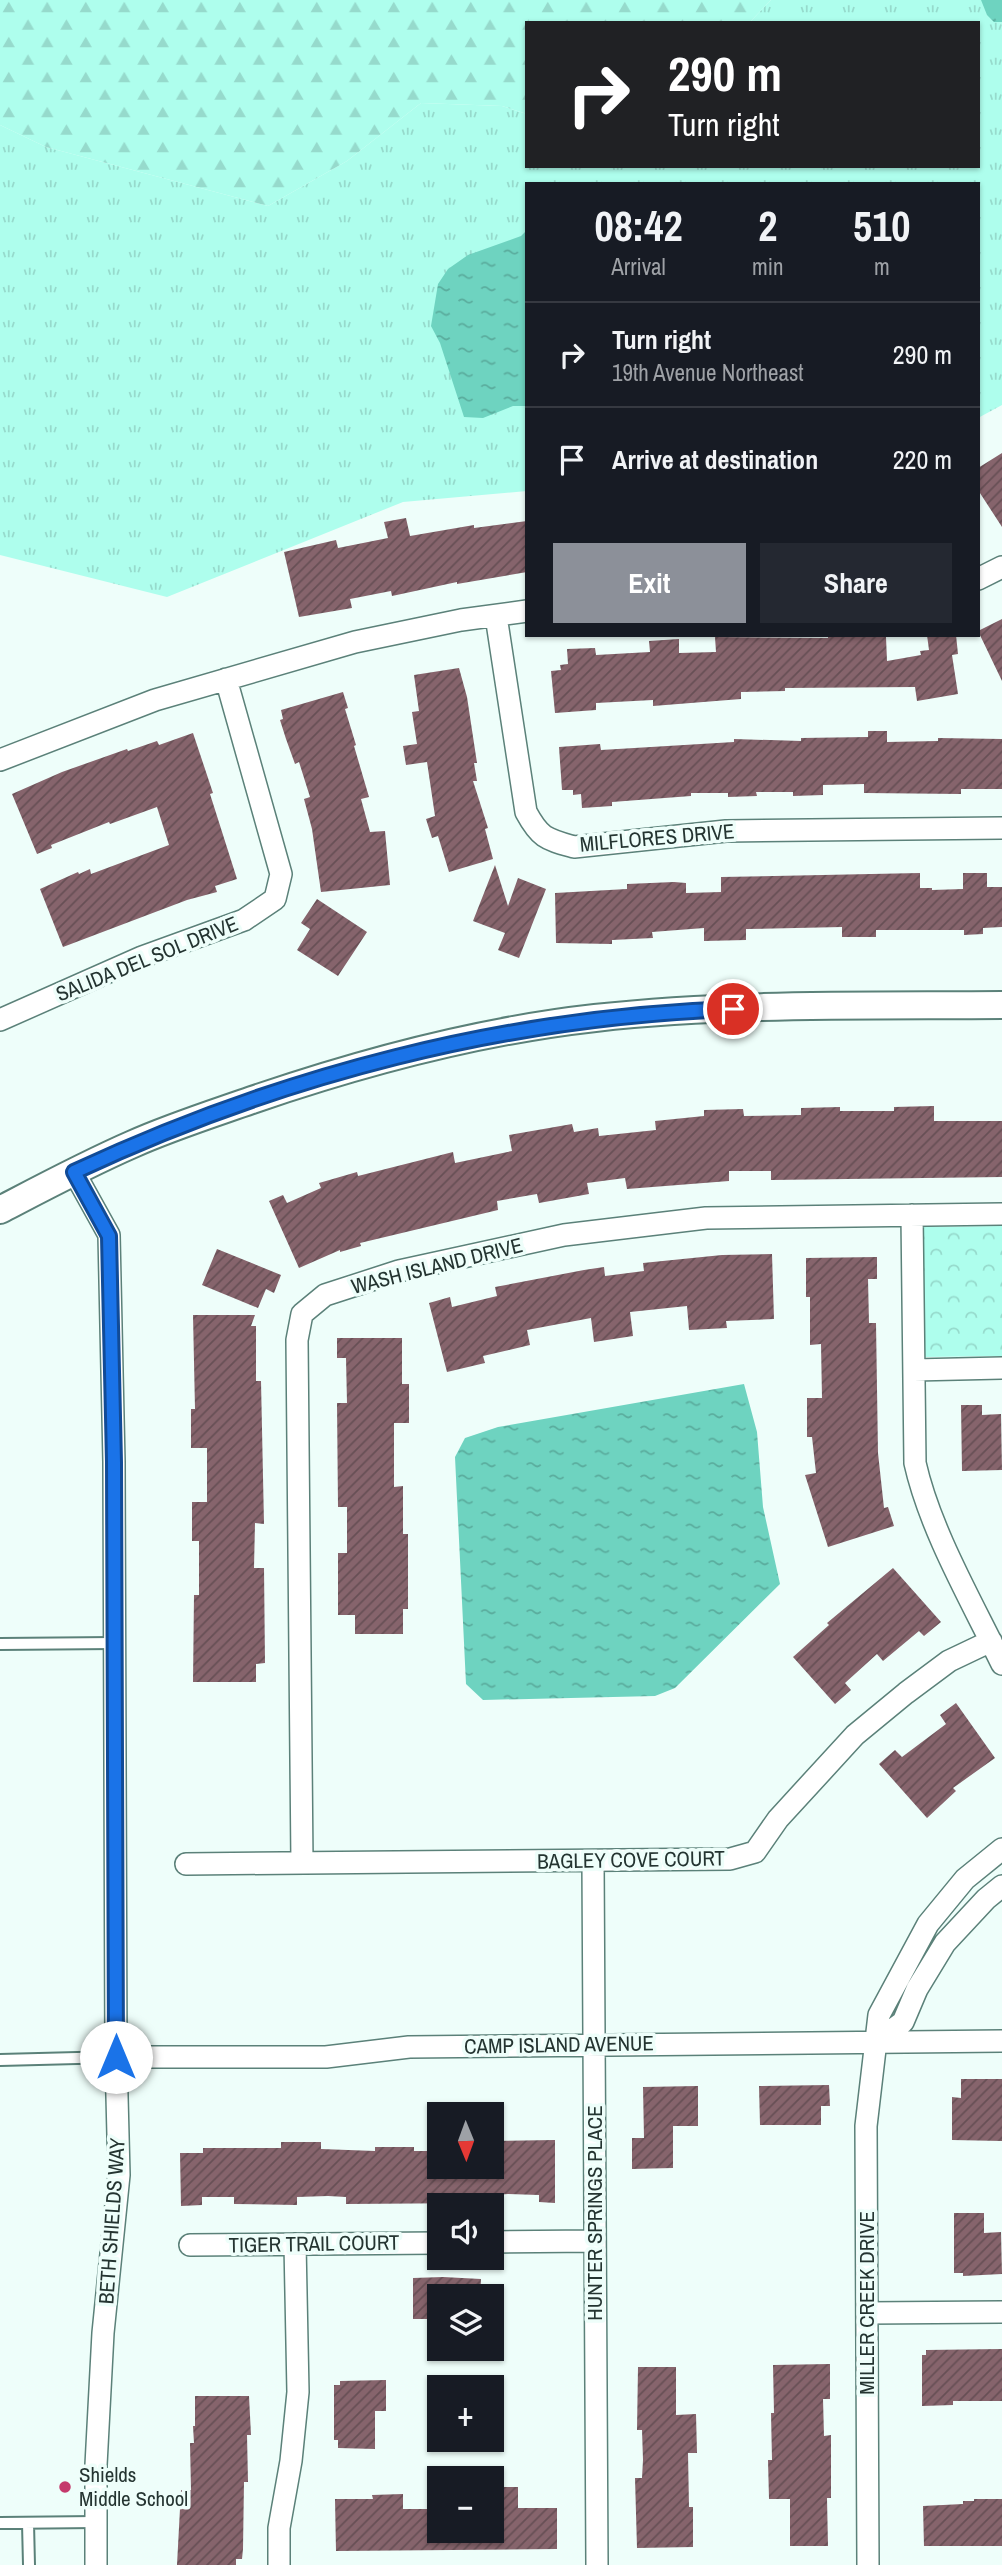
<!DOCTYPE html>
<html lang="en">
<head>
<meta charset="utf-8">
<style>
  body { margin:0; font-family:"Archivo Narrow",sans-serif; background:#242831; color:#f1f3f6; height:100vh; display:flex; flex-direction:column; font-size:26px; white-space:nowrap }
  * { box-sizing:border-box; margin:0 }
  p { font-size:23px; color:#9ea1a6 }
  .icon { flex:none; width:38px; height:38px; fill:none; stroke:currentColor; stroke-width:2; stroke-linecap:round; stroke-linejoin:round }
  .map { position:relative; flex:1; overflow:hidden }
  .side { position:absolute; left:525px; top:182px; width:455px; height:455px; display:flex; flex-direction:column; background:#171b24; border-radius:0px; box-shadow:0 2px 5px #0004 }
  .side>* { flex:none }
  .hud { position:absolute; left:525px; top:21px; width:455px; height:147px; border-radius:0px; box-shadow:0 2px 5px #0004; background:#202124; color:#fff; overflow:hidden }
  .needle { width:46px; rotate:179deg }
  .buttons { position:absolute; left:427px; top:2102px; display:grid; gap:14px }
  .buttons a { display:grid; place-items:center; width:77px; height:77px; border-radius:0px; background:#171b24; box-shadow:0 2px 5px #0004; font-size:35px }
  .pin { position:absolute; display:grid; place-items:center; width:60px; height:60px; color:#fff; margin:-30px; border:4px solid #fff; border-radius:50%; box-shadow:0 2px 7px #0007 }
  .me { position:absolute; width:77px; margin:-38px; rotate:0deg; stroke-linejoin:round; filter:drop-shadow(0 0 5px #0008) }
  .turn { display:flex; align-items:center; gap:24px; height:147px; padding:0 28px; font-size:32px }
  .turn .icon { width:91px; height:91px; stroke-width:2.5 }
  .turn b { display:block; font-size:49px; line-height:60px }
  .eta { display:flex; justify-content:space-evenly; align-items:center; height:119px; text-align:center }
  .eta b { font-size:42px; font-weight:800; line-height:49px }
  .button { display:flex; gap:14px; margin-top:auto; padding:14px 28px }
  .button a { flex:1; height:80px; border-radius:0px; background:#8c9099; color:#fff; font-size:28px; font-weight:800; line-height:80px; text-align:center }
  .button a+a { background:#242831; color:#f1f3f6 }
  ul { padding:0; list-style:none }
  li { display:flex; align-items:center; gap:21px; height:105px; padding:0 28px; border-top:2px solid #363941 }
  li div { flex:1 }
  li b { display:block; font-size:26px }
  li em { font-style:normal }
  .map>svg:first-child { display:block }
  .grass { fill:url(#grass-tufts) }
  .forest { fill:url(#forest-firs) }
  .park { fill:url(#park-crowns) }
  .water { fill:url(#water-ripples) }
  .building { fill:url(#building-hatch) }
  .lines { fill:none; stroke-linecap:round; stroke-linejoin:round }
  .service-casing { stroke:#5b8179; stroke-width:14 }
  .minor-casing { stroke:#5b8179; stroke-width:24 }
  .tertiary-casing { stroke:#5b8179; stroke-width:30 }
  .service { stroke:#fff; stroke-width:10 }
  .minor { stroke:#fff; stroke-width:21 }
  .tertiary { stroke:#fff; stroke-width:26 }
  .route-casing { stroke:#114b97; stroke-width:18 }
  .route { stroke:#1a73e8; stroke-width:12 }
  .poi-dot { fill:#c5396c; stroke:#eefefa; stroke-width:2.5 }
  .labels { text-anchor:middle; stroke-width:7; stroke-linejoin:round; paint-order:stroke }
  .street-label { font-size:21px; fill:#243431; stroke:#eefefa }
  .poi-label { font-size:21px; fill:#243431; stroke:#eefefa; text-anchor:start }
</style>
</head>
<body>
<div class="map">
<svg width="1002" height="2565" viewBox="0 0 1002 2565">
  <defs>
    <pattern id="grass-tufts" width="24" height="20" patternUnits="userSpaceOnUse" patternTransform="scale(1.75)"><rect width="24" height="20" fill="#aefeed"/><path d="M3 7l-1-3M5 7V3M7 7l1-3M15 17l-1-3M17 17v-4M19 17l1-3" fill="none" stroke="#96dacc"/></pattern>
    <pattern id="forest-firs" width="22" height="20" patternUnits="userSpaceOnUse" patternTransform="scale(1.75)"><rect width="22" height="20" fill="#aefeed"/><path d="M5 1l3.5 6h-7zM16 11l3.5 6h-7z" fill="#96dacc"/></pattern>
    <pattern id="park-crowns" width="20" height="18" patternUnits="userSpaceOnUse" patternTransform="scale(1.75)"><rect width="20" height="18" fill="#aefeed"/><path d="M2 6a3 3 0 1 1 6 0M12 15a3 3 0 1 1 6 0" fill="none" stroke="#96dacc"/></pattern>
    <pattern id="water-ripples" width="26" height="14" patternUnits="userSpaceOnUse" patternTransform="scale(1.75)"><rect width="26" height="14" fill="#6ed3c0"/><path d="M2 4q2-2 4 0t4 0M15 11q2-2 4 0t4 0" fill="none" stroke="#5aac9d"/></pattern>
    <pattern id="building-hatch" width="6" height="6" patternUnits="userSpaceOnUse" patternTransform="scale(1.75)"><rect width="6" height="6" fill="#86646c"/><path d="M-1 1l2-2M0 6l6-6M5 7l2-2" fill="none" stroke="#674f55"/></pattern>
  </defs>
  <rect width="100%" height="100%" fill="#eefefa"/>
  <path class="grass" d="M771 0H1002V405L978 418V184H527V491L403 502 167 597 0 555V125L46 147 268 206 347 161 421 103 502 106 527 114V166H978V23H749Z"/>
  <path class="forest" d="M0 0H771L749 23H527V114L502 106 421 103 347 161 268 206 46 147 0 125Z"/>
  <path class="park" d="M1002 1226V1356L925 1357 923 1227Z"/>
  <path class="water" d="M981 0H1002V22H994L987 15Z
    M527 230V406H513L483 418 464 417 440 343 431 326 438 284 448 269 468 255 521 236Z
    M744 1384 757 1432 763 1507 780 1584 675 1688 655 1696 483 1700 466 1684 455 1457 465 1438 498 1427Z"/>
  <path class="building" d="M1002 453V527L978 490V468Z
    M406 518 410 536 474 525V528L527 521V572L457 584V582L392 596 391 591 350 599 352 608 299 617 284 552 336 540 338 548 388 538 384 522Z
    M1002 619V681L978 631Z
    M828 635 886 637 887 661 921 655 920 651 929 650 927 635H956L958 654 952 655 958 694 917 701 915 687 785 688V691L741 692V699L653 706V700L596 703V710L555 713 551 671 561 670 560 665 568 664 567 649 595 648 596 655 650 652 649 641 679 639V653L716 652 715 637 828 638Z
    M459 668 467 697 477 763H474L477 781H473L488 828 485 829 493 859 449 872 438 836 432 838 426 819 435 816 427 762 406 765 403 746 417 744 412 712 419 711 414 675Z
    M343 692 348 708 345 709 356 745 354 746 369 797 361 799 370 832 385 831 390 885 321 892 312 829 304 799 310 797 299 762 295 764 286 739 280 720 283 719 281 710Z
    M868 731H887V742L938 741V738L1002 739V789H961V794L864 793V784L823 785V795L793 796V792H756L757 796 728 797V793H691V796L612 802V806L582 808 581 794 573 795V790H562L559 747 600 744 601 750 734 742V739L801 741V738L868 737Z
    M193 733 213 793 210 794 237 879 215 886 217 892 187 900 63 947 40 889 78 872 79 874 90 869 91 874 169 845 157 807 110 824 109 822 51 845 52 848 37 854 12 794 62 772 127 749 128 751 157 741 159 745Z
    M495 865 508 906 518 878 546 889 519 958 498 950 505 933 473 921Z
    M920 873V888H932V890L963 889V873H987V887H1002V927L983 928V934L964 935V930H876V937H842V927L746 929V940L704 941V928L652 932 653 938 612 940V944L556 943 555 893 627 889V884L674 882 686 883V893L721 892V877Z
    M317 899 367 932 338 976 297 950 310 929 301 923Z
    M934 1106V1121H1002V1177L771 1180V1171H729V1181L627 1189 625 1178 587 1183 589 1194 539 1203 537 1194 497 1201 498 1210 360 1243 361 1246 340 1252V1250L299 1268 269 1201 283 1195 287 1203 321 1188 319 1183 357 1172 358 1176 453 1152 455 1163 512 1151 509 1135 572 1124 574 1132 598 1128 599 1136 656 1130 655 1121 704 1116V1110L743 1109 744 1116 801 1115V1108L840 1107V1111H894V1107Z
    M217 1249 281 1275 274 1293 266 1289 258 1308 202 1285Z
    M772 1254 774 1319 726 1321 727 1328 689 1330 687 1306 630 1312 633 1336 594 1342 591 1318 527 1330 530 1345 483 1356 485 1363 447 1372 429 1303 450 1297 452 1307 497 1296 495 1287 584 1270 604 1267 605 1276 644 1271 643 1263 722 1255Z
    M877 1257V1279H868L869 1323H876L878 1453 884 1508 888 1507 894 1526 828 1547 805 1475 816 1473 812 1437H807V1398H822L821 1344 810 1345V1297H806V1258Z
    M193 1315H255L251 1326H256V1381H261L264 1524 255 1523 254 1568H264L265 1663 256 1664V1682H193L194 1595H199V1541H192V1502H207V1448H191V1409H195Z
    M337 1338H402V1384H409V1423H394V1487L403 1486V1534H408V1609H403V1634H355V1615H338V1553H347V1507H338L337 1403H347L346 1358H337Z
    M961 1405H982V1415L1001 1414 1002 1470 962 1471Z
    M893 1568 941 1622 924 1636 919 1631 883 1661 877 1654 845 1683 851 1690 835 1704 793 1657 829 1625 827 1623Z
    M956 1703 995 1758 953 1788 956 1791 927 1818 879 1764 895 1750 902 1757 946 1724 940 1715Z
    M961 2079H1002V2141L952 2140V2097L961 2098Z
    M829 2085 830 2106H821V2125H760L759 2086Z
    M698 2086V2126H673V2168L632 2169V2138H644L643 2087Z
    M555 2140V2203L539 2202V2195L508 2194 484 2196V2203L346 2204V2197L328 2196 297 2197V2205L234 2204V2197H202V2205L181 2206 180 2153H203V2148H281V2142H321V2149L375 2151V2147H414V2151H439V2166H492V2141Z
    M954 2213H984V2233L1001 2232 1002 2274 963 2276V2273H954Z
    M443 2277 481 2279 480 2296H439V2319H413V2278Z
    M1002 2349V2401H953V2405L922 2406V2355H926V2350Z
    M830 2364V2399H823L824 2436 831 2435V2498H827L828 2546H790V2499H769L768 2460H772L771 2413H774L773 2365Z
    M638 2367H676V2415L696 2414 697 2453H688L689 2507H693V2547L637 2548 635 2478H642L643 2460 642 2430H637Z
    M386 2380V2411H375V2449L338 2448V2440H334V2385H340V2381Z
    M195 2396H249L251 2435H247L248 2482H244L243 2549 242 2559H236V2565H177L181 2490H191L190 2443H194L193 2426H195Z
    M492 2487H518V2508H557V2549L336 2551 335 2499H373L372 2495 403 2494V2509H439V2530H492Z
    M974 2499H1002V2546H924L923 2506 963 2504V2501H974Z"/>
  <g class="lines">
    <defs>
      <path id="service" d="M0 1644 114 1643
        M0 2060 116 2057
        M0 2523 96 2522
        M28 2523 29 2565"/>
      <path id="minor" d="M978 579 1002 567
        M496 616 526 812C540 838 546 839 574 847L726 831 1002 828
        M0 760 155 700 355 642 461 620 527 611
        M0 1020 142 957 244 920 275 899 281 874 226 679
        M74 1172 109 1235 114 1462 116 2057 119 2175 103 2333 96 2465V2565
        M912 1215 915 1463C930 1530 972 1602 1002 1664
        M914 1370 1002 1368
        M593 1861 597 2565
        M302 1863 297 1340 302 1314 325 1295 399 1271 564 1235 706 1218 1002 1214
        M186 1864 730 1859 755 1852 778 1819 855 1735 906 1693 949 1661 991 1641
        M876 2042 903 2022 917 1989 945 1943 986 1899 1002 1886
        M116 2057H326L409 2047 1002 2041
        M492 2242 595 2241
        M190 2245 439 2243
        M867 2313 1002 2312
        M279 2565V2528L291 2461 298 2392 295 2244
        M868 2565 866 2126 879 2015 928 1924 965 1879 1002 1849"/>
      <path id="tertiary" d="M0 1210C44 1187 87 1164 133 1144 171 1127 212 1114 252 1100 363 1062 478 1031 595 1018 730 1003 867 1006 1002 1005"/>
    </defs>
    <use href="#service" class="service-casing"/>
    <use href="#minor" class="minor-casing"/>
    <use href="#tertiary" class="tertiary-casing"/>
    <use href="#service" class="service"/>
    <use href="#minor" class="minor"/>
    <use href="#tertiary" class="tertiary"/>
  </g>
  <g class="lines">
    <defs>
      <path id="route" d="M116 2057 114 1462 109 1236 74 1172C281 1075 505 1017 733 1009"/>
    </defs>
    <use href="#route" class="route-casing"/>
    <use href="#route" class="route"/>
  </g>
  <circle class="poi-dot" cx="65" cy="2487" r="7"/>
  <g class="labels">
    <g class="street-label">
      <text transform="translate(657 838) rotate(-5)" y="7">MILFLORES DRIVE</text>
      <text transform="translate(147 959) rotate(-22)" y="7">SALIDA DEL SOL DRIVE</text>
      <text transform="translate(437 1266) rotate(-14)" y="7">WASH ISLAND DRIVE</text>
      <text transform="translate(631 1860) rotate(-1)" y="7">BAGLEY COVE COURT</text>
      <text transform="translate(559 2045) rotate(-1)" y="7">CAMP ISLAND AVENUE</text>
      <text transform="translate(595 2213) rotate(-90)" y="7">HUNTER SPRINGS PLACE</text>
      <text transform="translate(112 2221) rotate(-86)" y="7">BETH SHIELDS WAY</text>
      <text transform="translate(314 2244) rotate(-1)" y="7">TIGER TRAIL COURT</text>
      <text transform="translate(867 2303) rotate(-90)" y="7">MILLER CREEK DRIVE</text>
    </g>
    <g class="poi-label">
      <text x="79" y="2482">Shields<tspan x="79" dy="24">Middle School</tspan></text>
    </g>
  </g>
</svg>
<div class="buttons">
<a><svg class="needle" viewBox="-14 -14 28 28"><path d="M0-13l5 13h-10z" fill="#e53935"/><path d="M0 13l5-13h-10z" fill="#9ea1a6"/></svg></a>
<a><svg class="icon" aria-label="sound" viewBox="0 0 24 24"><path d="M4 9h4l5-4v14l-5-4H4zM17 9q2 3 0 6"/></svg></a>
<a><svg class="icon" aria-label="layers" viewBox="0 0 24 24"><path d="M12 4l9 5-9 5-9-5zM3 14l9 5 9-5"/></svg></a>
<a>+</a>
<a>−</a>
</div>
<div class="pin" style="left:733px;top:1009px;background:#d93025"><svg class="icon" aria-label="arrive" viewBox="0 0 24 24"><path d="M6 21V4h12l-3 4 3 4H6"/></svg></div>
<svg class="me" style="left:116px;top:2057px" viewBox="-20 -20 40 40"><circle r="19" fill="#fff"/><path d="M0-13L10 11 0 6-10 11z" fill="#1a73e8"/></svg>
<div class="hud">
<div class="turn"><svg class="icon" aria-label="right" viewBox="0 0 24 24"><path d="M7 20v-9h11M14 6l5 5-5 5"/></svg><div><b>290 m</b>Turn right</div></div>
</div>
<section class="side">
<div class="eta">
<div><b>08:42</b><p>Arrival</p></div>
<div><b>2</b><p>min</p></div>
<div><b>510</b><p>m</p></div>
</div>
<ul>
<li><svg class="icon" aria-label="right" viewBox="0 0 24 24"><path d="M7 20v-9h11M14 6l5 5-5 5"/></svg><div><b>Turn right</b><p>19th Avenue Northeast</p></div><em>290 m</em></li>
<li><svg class="icon" aria-label="arrive" viewBox="0 0 24 24"><path d="M6 21V4h12l-3 4 3 4H6"/></svg><div><b>Arrive at destination</b></div><em>220 m</em></li>
</ul>
<div class="button"><a>Exit</a><a>Share</a></div>
</section>
</div>
</body>
</html>
